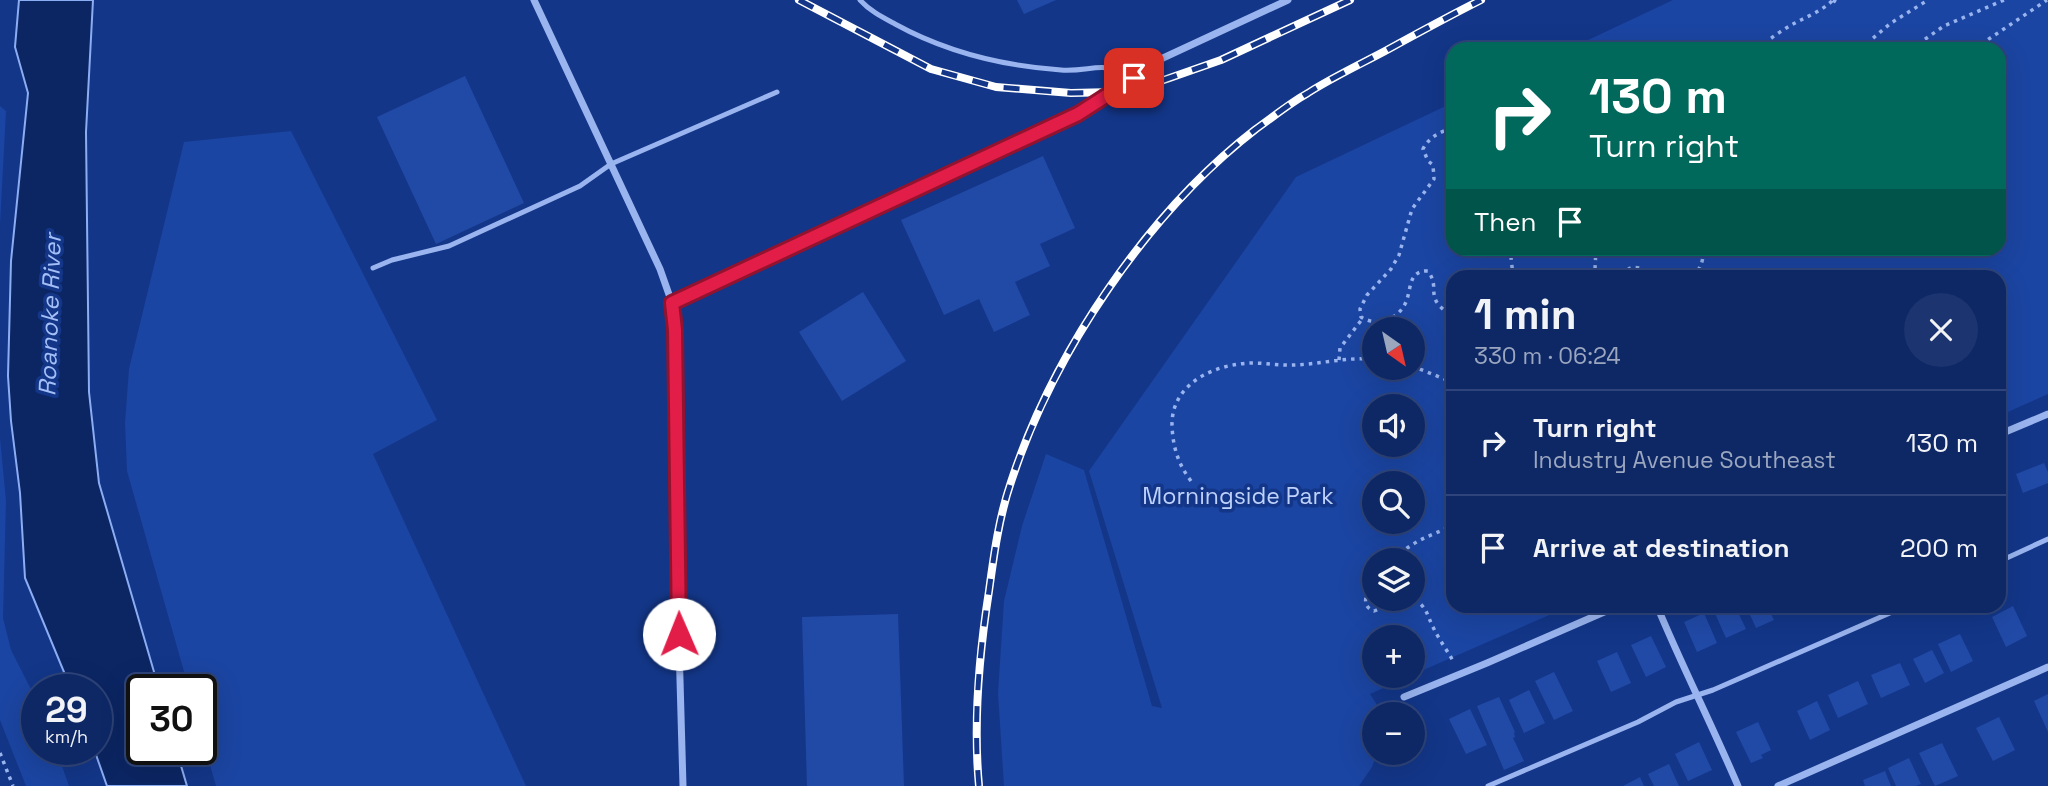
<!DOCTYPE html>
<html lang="en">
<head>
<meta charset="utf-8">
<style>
  body { margin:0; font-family:"Space Grotesk",sans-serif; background:#1c346f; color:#f1f3f6; height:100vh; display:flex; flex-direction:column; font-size:26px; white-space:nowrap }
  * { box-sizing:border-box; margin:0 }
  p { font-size:23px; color:#9ba6bf }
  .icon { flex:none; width:38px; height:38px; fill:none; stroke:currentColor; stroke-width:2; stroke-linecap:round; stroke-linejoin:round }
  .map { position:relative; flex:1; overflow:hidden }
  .panel { position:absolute; left:1446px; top:270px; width:560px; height:343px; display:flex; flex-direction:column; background:#0e2866; border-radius:21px; box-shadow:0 7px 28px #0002,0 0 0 2px #2e447a }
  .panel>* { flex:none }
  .guide { position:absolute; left:1446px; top:42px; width:560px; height:214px; border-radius:21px; box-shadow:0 7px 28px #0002,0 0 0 2px #2e447a; background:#00695c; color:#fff; overflow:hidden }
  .needle { width:46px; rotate:146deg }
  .controls { position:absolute; left:1362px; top:317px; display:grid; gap:14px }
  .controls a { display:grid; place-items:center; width:63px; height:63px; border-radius:50%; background:#0e2866; box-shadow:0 7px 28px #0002,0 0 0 2px #2e447a; font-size:35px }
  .speed { position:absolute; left:21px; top:674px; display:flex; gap:14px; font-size:35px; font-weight:700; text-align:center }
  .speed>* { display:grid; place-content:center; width:91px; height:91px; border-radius:50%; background:#0e2866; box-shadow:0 7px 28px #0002,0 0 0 2px #2e447a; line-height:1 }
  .speed small { font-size:18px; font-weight:400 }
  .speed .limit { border:4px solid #111; border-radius:10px; background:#fff; color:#111 }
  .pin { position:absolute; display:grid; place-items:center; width:60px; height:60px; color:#fff; margin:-30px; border-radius:14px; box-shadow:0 4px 10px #0006 }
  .me { position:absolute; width:77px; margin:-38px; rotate:359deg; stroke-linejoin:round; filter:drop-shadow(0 0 5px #0008) }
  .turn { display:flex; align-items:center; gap:24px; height:147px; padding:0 28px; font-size:32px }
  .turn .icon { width:91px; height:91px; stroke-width:2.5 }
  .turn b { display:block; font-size:49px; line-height:60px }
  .then { display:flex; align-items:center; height:66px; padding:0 28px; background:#0003; gap:14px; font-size:26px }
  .round { display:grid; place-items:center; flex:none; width:74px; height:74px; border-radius:37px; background:#1c346f }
  .summary { display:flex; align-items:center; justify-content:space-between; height:119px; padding:0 28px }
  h1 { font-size:42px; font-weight:700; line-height:52px }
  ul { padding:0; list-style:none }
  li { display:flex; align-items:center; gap:21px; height:105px; padding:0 28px; border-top:2px solid #2e447a }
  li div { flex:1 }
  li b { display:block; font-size:26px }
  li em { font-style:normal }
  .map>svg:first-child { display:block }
  .green { fill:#1b45a2; fill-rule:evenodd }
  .water { fill:#0c2664; stroke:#8badf3; stroke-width:2 }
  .building { fill:#214aa7 }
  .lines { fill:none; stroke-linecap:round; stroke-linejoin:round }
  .path { stroke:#99b4ef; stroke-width:3.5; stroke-dasharray:3.5 5; stroke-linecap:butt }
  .service { stroke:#99b4ef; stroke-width:5 }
  .minor { stroke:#99b4ef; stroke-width:7 }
  .rail-casing { stroke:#fff; stroke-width:8 }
  .rail { stroke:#133688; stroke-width:5; stroke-dasharray:16; stroke-linecap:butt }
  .route-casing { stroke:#92132f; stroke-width:18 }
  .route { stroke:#e11d48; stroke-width:12 }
  .labels { text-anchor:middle; stroke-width:7; stroke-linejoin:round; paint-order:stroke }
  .park-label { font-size:23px; fill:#bfd2fb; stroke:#133688 }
  .water-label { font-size:24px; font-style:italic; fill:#a4bff7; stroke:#133688 }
</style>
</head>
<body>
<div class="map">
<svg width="2048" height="786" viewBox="0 0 2048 786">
  <rect width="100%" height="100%" fill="#133688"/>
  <path class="green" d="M1673 0H2048V394L1999 416 1998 276H1452V606H1570L1412 675V637H1374V676H1411L1370 694 1381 711V714H1374V752L1377 753 1372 767 1359 786H1004L998 693 1004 601 1022 526 1046 454 1084 470 1152 706 1162 708 1089 471 1296 177 1452 103V248H1998V49H1569ZM1412 329V368H1374V329ZM1412 406V444H1374V406ZM1374 483H1412V522H1374ZM1412 560V598H1374V560Z
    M0 106 6 111 0 225Z
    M291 131 437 420 373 454 526 786H216L201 733V690L189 689 127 471 125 423 129 369 184 142Z
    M0 438 6 501 3 618 11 650 37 701V749H56L69 786H26L0 720Z"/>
  <path class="water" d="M19 0H93L86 132 89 392 99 483 159 689 142 690V749H176L187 786H107L94 749H96V690L71 689 25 578 20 493 11 421 8 376 11 261 28 93 15 47Z"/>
  <path class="building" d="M1017 0H1056L1024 14Z
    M465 76 524 203 436 244 377 117Z
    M1043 156 1075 228 1040 244 1050 266 1015 282 1030 315 994 332 979 299 944 315 901 220Z
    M863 292 906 361 842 401 799 332Z
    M2044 463 2048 472V483L2023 493 2016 474Z
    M1720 606H1735L1746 629 1726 638 1713 609Z
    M1746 606H1767L1774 620 1756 628Z
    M1778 606H1799L1782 614Z
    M2013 606 2027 636 2006 647 1992 617Z
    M1704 613 1717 643 1697 652 1684 622Z
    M898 614 904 786H807L802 617Z
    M1960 634 1973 661 1951 672 1938 644Z
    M1651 636 1666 667 1646 677 1631 645Z
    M1932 650 1944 673 1925 683 1913 659Z
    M1617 652 1631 683 1611 692 1597 661Z
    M1900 663 1910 685 1881 698 1871 675Z
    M1554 672 1573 711 1554 720 1535 681Z
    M1858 681 1868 704 1838 718 1828 695Z
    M1529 690 1545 723 1524 733 1509 700Z
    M2048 694V732L2034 701Z
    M1499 697 1515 732 1514 733 1515 737 1513 738 1524 761 1504 770 1477 706Z
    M1817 701 1830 730 1810 740 1797 711Z
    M1470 709 1487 745 1466 754 1449 719Z
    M1999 717 2015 750 1993 761 1976 728Z
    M1758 722 1771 750 1761 755 1763 758 1751 763 1736 732Z
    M1699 742 1712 770 1688 781 1675 754Z
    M1942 743 1958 776 1935 786 1919 753Z
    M1909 758 1921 784 1916 786H1896L1888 768Z
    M1669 764 1679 786H1654L1648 774Z
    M1885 771 1891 786H1865L1863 780Z
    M1640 777 1644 786H1623Z"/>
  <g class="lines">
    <path class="path" d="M1833 0 1836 2 1840 0
      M1758 49C1769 39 1782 30 1795 23 1808 16 1822 11 1833 0
      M1860 49 1891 23 1928 0
      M1911 49 1944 26 2004 0
      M1974 49 2047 0
      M1452 128C1440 132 1429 137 1423 149L1428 161 1433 165 1434 179 1412 209 1399 255 1391 269 1367 295 1360 309 1361 317C1376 327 1397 320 1405 304 1412 291 1407 270 1428 271 1441 289 1424 296 1448 313H1452
      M1510 248 1513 276
      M1591 276 1595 269 1596 248
      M1622 276C1632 260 1643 270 1657 276
      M1692 276C1701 269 1704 260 1703 248
      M1339 360 1340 348 1363 318
      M1412 366 1452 382
      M1191 481C1178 464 1173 447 1172 426 1171 388 1206 368 1240 364 1258 361 1276 366 1294 365 1320 364 1347 357 1374 359
      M1394 560C1411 541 1430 536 1452 526
      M1374 583C1366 592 1360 606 1374 611L1394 603 1414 599C1427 607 1427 615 1433 627 1439 640 1448 651 1454 663
      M0 753 13 786"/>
    <path class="service" d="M860 0C870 11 882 17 895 24 946 52 1004 66 1061 70 1093 72 1102 59 1134 78
      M373 268 392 260 449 246 580 186 611 164 777 92
      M1998 562 2048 539
      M1488 786 1638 722 1676 702 1713 690 1906 606"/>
    <path class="minor" d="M534 0 660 269 672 303 675 330 678 609 683 786
      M672 303 1078 114 1163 58 1288 0
      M1998 435 2048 414
      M1657 606C1682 666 1712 725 1738 786
      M1404 697 1487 663 1618 606
      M1778 786 2048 667"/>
    <defs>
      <path id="rail" d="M799 0 931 69 996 87 1071 93 1114 92 1141 88 1221 60 1350 0
        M979 786C973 721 979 655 989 591 994 554 999 517 1011 482 1053 353 1148 212 1256 129 1273 117 1290 103 1308 93 1333 77 1361 64 1387 50 1418 33 1449 16 1481 0"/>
    </defs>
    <use href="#rail" class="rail-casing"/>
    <use href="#rail" class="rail"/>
  </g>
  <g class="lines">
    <defs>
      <path id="route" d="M679 634 675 330 672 303 1078 114 1134 78"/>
    </defs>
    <use href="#route" class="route-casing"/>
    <use href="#route" class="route"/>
  </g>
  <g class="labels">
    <g class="park-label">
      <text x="1238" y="504">Morningside Park</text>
    </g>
    <g class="water-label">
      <text transform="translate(50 315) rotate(-88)" y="8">Roanoke River</text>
    </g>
  </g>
</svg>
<div class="controls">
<a><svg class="needle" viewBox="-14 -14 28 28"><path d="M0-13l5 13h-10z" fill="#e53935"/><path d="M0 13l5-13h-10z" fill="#9ba6bf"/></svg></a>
<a><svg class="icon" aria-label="sound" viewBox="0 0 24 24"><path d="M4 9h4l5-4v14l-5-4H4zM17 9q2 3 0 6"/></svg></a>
<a><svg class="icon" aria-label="search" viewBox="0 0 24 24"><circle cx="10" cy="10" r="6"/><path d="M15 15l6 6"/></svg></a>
<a><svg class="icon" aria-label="layers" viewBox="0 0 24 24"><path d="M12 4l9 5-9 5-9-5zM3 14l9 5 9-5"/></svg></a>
<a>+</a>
<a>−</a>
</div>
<div class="speed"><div>29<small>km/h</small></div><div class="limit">30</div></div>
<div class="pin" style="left:1134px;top:78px;background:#d93025"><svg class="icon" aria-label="arrive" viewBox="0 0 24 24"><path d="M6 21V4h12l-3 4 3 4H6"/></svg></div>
<svg class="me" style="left:679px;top:634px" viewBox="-20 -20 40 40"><circle r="19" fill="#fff"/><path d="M0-13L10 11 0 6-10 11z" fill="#e11d48"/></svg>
<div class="guide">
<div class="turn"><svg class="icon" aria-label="right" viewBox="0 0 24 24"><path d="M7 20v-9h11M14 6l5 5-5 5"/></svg><div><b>130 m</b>Turn right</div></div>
<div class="then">Then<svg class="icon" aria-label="arrive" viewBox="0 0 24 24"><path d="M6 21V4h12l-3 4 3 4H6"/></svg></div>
</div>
<section class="panel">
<div class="summary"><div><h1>1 min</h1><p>330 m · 06:24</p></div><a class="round"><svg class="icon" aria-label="close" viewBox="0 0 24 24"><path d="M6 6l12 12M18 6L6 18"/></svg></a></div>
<ul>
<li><svg class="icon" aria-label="right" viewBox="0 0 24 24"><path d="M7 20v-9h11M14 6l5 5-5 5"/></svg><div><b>Turn right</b><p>Industry Avenue Southeast</p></div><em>130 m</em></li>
<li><svg class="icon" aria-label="arrive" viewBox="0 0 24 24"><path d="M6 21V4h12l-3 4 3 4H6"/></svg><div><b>Arrive at destination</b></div><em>200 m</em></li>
</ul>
</section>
</div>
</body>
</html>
